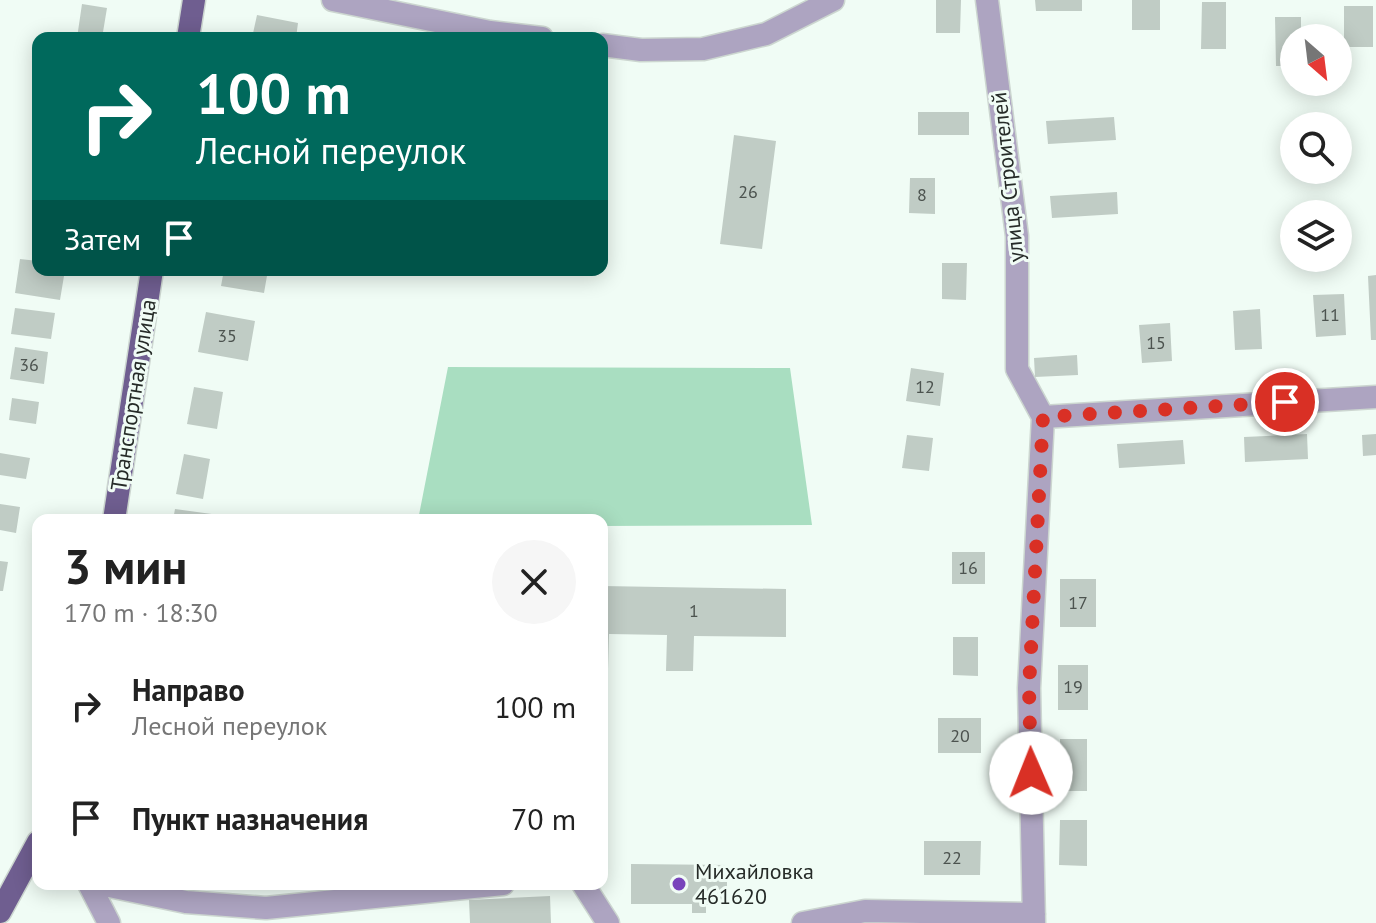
<!DOCTYPE html>
<html lang="ru">
<head>
<meta charset="utf-8">
<style>
  body { margin:0; font-family:"PT Sans",sans-serif; background:#f6f6f6; color:#222; height:100vh; display:flex; flex-direction:column; font-size:30px; white-space:nowrap }
  * { box-sizing:border-box; margin:0 }
  p { font-size:26px; color:#767676 }
  .icon { flex:none; width:44px; height:44px; fill:none; stroke:currentColor; stroke-width:2; stroke-linecap:round; stroke-linejoin:round }
  .map { position:relative; flex:1; overflow:hidden }
  .details { position:absolute; left:32px; top:514px; width:576px; height:376px; display:flex; flex-direction:column; background:#fff; border-radius:16px; box-shadow:0 4px 20px #0003 }
  .details>* { flex:none }
  .top-card { position:absolute; left:32px; top:32px; width:576px; height:244px; border-radius:16px; box-shadow:0 4px 20px #0003; background:#00695c; color:#fff; overflow:hidden }
  .needle { width:52px; rotate:152deg }
  .buttons { position:absolute; left:1280px; top:24px; display:grid; gap:16px }
  .buttons a { display:grid; place-items:center; width:72px; height:72px; border-radius:50%; background:#fff; box-shadow:0 4px 20px #0003; font-size:40px }
  .pin { position:absolute; display:grid; place-items:center; width:68px; height:68px; color:#fff; margin:-34px; border:4px solid #fff; border-radius:50%; box-shadow:0 2px 8px #0007 }
  .me { position:absolute; width:88px; margin:-44px; rotate:359deg; stroke-linejoin:round; filter:drop-shadow(0 0 6px #0008) }
  .turn { display:flex; align-items:center; gap:28px; height:168px; padding:0 32px; font-size:36px }
  .turn .icon { width:104px; height:104px; stroke-width:2.5 }
  .turn b { display:block; font-size:56px; line-height:68px }
  .then { display:flex; align-items:center; height:76px; padding:0 32px; background:#0003; gap:16px; font-size:30px }
  .round { display:grid; place-items:center; flex:none; width:84px; height:84px; border-radius:42px; background:#f6f6f6 }
  .head { display:flex; align-items:center; justify-content:space-between; height:136px; padding:0 32px }
  h1 { font-size:48px; font-weight:700; line-height:60px }
  ul { padding:0; list-style:none }
  li { display:flex; align-items:center; gap:24px; height:112px; padding:0 32px }
  li div { flex:1 }
  li b { display:block; font-size:30px }
  li em { font-style:normal }
  .map>svg:first-child { display:block }
  .green { fill:#a9dec1 }
  .building { fill:#c0ccc5 }
  .lines { fill:none; stroke-linecap:round; stroke-linejoin:round }
  .minor-casing { stroke:#ccd6d0; stroke-width:25 }
  .primary-casing { stroke:#ccd6d0; stroke-width:25 }
  .minor { stroke:#ada4c1; stroke-width:22 }
  .primary { stroke:#6f5e90; stroke-width:22 }
  .route { stroke:#d93025; stroke-width:14; stroke-dasharray:0 25.2 }
  .poi-dot { fill:#7844bb; stroke:#f0fcf5; stroke-width:3 }
  .labels { text-anchor:middle; stroke-width:6; stroke-linejoin:round; paint-order:stroke }
  .number-label { font-size:18px; fill:#4c534f }
  .street-label { font-size:22px; fill:#262b28; stroke:#f0fcf5 }
  .poi-label { font-size:22px; fill:#262b28; stroke:#f0fcf5; text-anchor:start }
</style>
</head>
<body>
<div class="map">
<svg width="1376" height="923" viewBox="0 0 1376 923">
  <rect width="100%" height="100%" fill="#f0fcf5"/>
  <path class="green" d="M448 367 790 368 812 525 602 526V520H418Z"/>
  <path class="building" d="M936 0H961L960 33H936Z
    M1035 0H1082V11H1036Z
    M1132 0H1160V30H1132Z
    M1202 2H1226V49H1201Z
    M82 4 107 8 102 38H77Z
    M1344 6H1373V47H1344Z
    M257 15 298 23 296 38H252Z
    M1275 17H1301V38H1294V66H1276Z
    M918 112H969V135H918Z
    M1114 117 1116 140 1048 144 1046 121Z
    M734 135 776 141 762 249 720 244Z
    M910 178H935V214L909 213Z
    M1117 192 1118 214 1052 218 1050 196Z
    M20 259 38 261V270H65L60 300 15 293Z
    M942 263H967L966 300 942 299Z
    M224 270H268L264 293 221 286Z
    M1376 275V340H1371L1368 276Z
    M1344 294 1346 335 1316 337 1313 295Z
    M15 308 55 313 51 339 11 334Z
    M1260 309 1262 349 1235 350 1233 311Z
    M206 312 255 321 248 361 198 352Z
    M1170 323 1172 361 1142 363 1139 325Z
    M15 347 48 352 44 384 10 379Z
    M1077 355 1078 375 1035 377 1034 358Z
    M911 368 944 373 940 406 906 401Z
    M194 387 223 392 217 429 187 424Z
    M12 398 39 402 36 424 9 420Z
    M1307 434 1308 459 1245 462 1244 437Z
    M1376 434V455L1363 456 1362 435Z
    M907 435 933 438 929 471 902 468Z
    M1183 440 1185 464 1119 468 1117 444Z
    M0 453 30 458 26 479 0 475Z
    M184 454 210 459 203 499 176 494Z
    M0 504 20 507 16 533 0 530Z
    M175 509 241 518V520H173Z
    M952 552H985V584H952Z
    M0 561 8 562 3 591H0Z
    M1060 579H1096V627H1060Z
    M602 586 786 589V637L694 636 693 671H666L667 635 609 634 608 669H602Z
    M953 637H978V676L953 675Z
    M1058 665H1088V710H1058Z
    M938 718H981V753H938Z
    M1060 739H1087V791H1060Z
    M1060 820H1087V866L1059 865Z
    M924 841H981L980 875H924Z
    M631 864 727 865V904L706 905V913H692V904H631Z
    M550 896 551 923H470L469 900Z"/>
  <g class="lines">
    <defs>
      <path id="minor" d="M333 0 490 32 542 38
        M987 0 1017 236V369L1043 417 1029 688 1034 923
        M602 45 641 50 703 49 766 34 833 0
        M1043 417 1376 397
        M89 884 109 923
        M100 884 186 902 266 908 503 884
        M583 884 608 923
        M803 923 865 911 1034 914"/>
      <path id="primary" d="M188 38 194 0
        M114 520 152 270
        M0 912 38 842"/>
    </defs>
    <use href="#minor" class="minor-casing"/>
    <use href="#primary" class="primary-casing"/>
    <use href="#minor" class="minor"/>
    <use href="#primary" class="primary"/>
  </g>
  <g class="lines">
    <path class="route" d="M1031 773 1029 688 1043 417 1285 402"/>
  </g>
  <circle class="poi-dot" cx="679" cy="884" r="8"/>
  <g class="labels">
    <g class="number-label">
      <text x="748" y="198">26</text>
      <text x="922" y="201">8</text>
      <text x="1330" y="321">11</text>
      <text x="227" y="342">35</text>
      <text x="1156" y="349">15</text>
      <text x="29" y="371">36</text>
      <text x="925" y="393">12</text>
      <text x="968" y="574">16</text>
      <text x="1078" y="609">17</text>
      <text x="694" y="617">1</text>
      <text x="1073" y="693">19</text>
      <text x="960" y="742">20</text>
      <text x="952" y="864">22</text>
    </g>
    <g class="street-label">
      <text transform="translate(1007 177) rotate(-96)" y="8">улица Строителей</text>
      <text transform="translate(133 395) rotate(-81)" y="8">Транспортная улица</text>
    </g>
    <g class="poi-label">
      <text x="695" y="879">Михайловка<tspan x="695" dy="25">461620</tspan></text>
    </g>
  </g>
</svg>
<div class="buttons">
<a><svg class="needle" viewBox="-14 -14 28 28"><path d="M0-13l5 13h-10z" fill="#e53935"/><path d="M0 13l5-13h-10z" fill="#767676"/></svg></a>
<a><svg class="icon" aria-label="search" viewBox="0 0 24 24"><circle cx="10" cy="10" r="6"/><path d="M15 15l6 6"/></svg></a>
<a><svg class="icon" aria-label="layers" viewBox="0 0 24 24"><path d="M12 4l9 5-9 5-9-5zM3 14l9 5 9-5"/></svg></a>
</div>
<div class="pin" style="left:1285px;top:402px;background:#d93025"><svg class="icon" aria-label="arrive" viewBox="0 0 24 24"><path d="M6 21V4h12l-3 4 3 4H6"/></svg></div>
<svg class="me" style="left:1031px;top:773px" viewBox="-20 -20 40 40"><circle r="19" fill="#fff"/><path d="M0-13L10 11 0 6-10 11z" fill="#d93025"/></svg>
<div class="top-card">
<div class="turn"><svg class="icon" aria-label="right" viewBox="0 0 24 24"><path d="M7 20v-9h11M14 6l5 5-5 5"/></svg><div><b>100 m</b>Лесной переулок</div></div>
<div class="then">Затем<svg class="icon" aria-label="arrive" viewBox="0 0 24 24"><path d="M6 21V4h12l-3 4 3 4H6"/></svg></div>
</div>
<section class="details">
<div class="head"><div><h1>3 мин</h1><p>170 m · 18:30</p></div><a class="round"><svg class="icon" aria-label="close" viewBox="0 0 24 24"><path d="M6 6l12 12M18 6L6 18"/></svg></a></div>
<ul>
<li><svg class="icon" aria-label="right" viewBox="0 0 24 24"><path d="M7 20v-9h11M14 6l5 5-5 5"/></svg><div><b>Направо</b><p>Лесной переулок</p></div><em>100 m</em></li>
<li><svg class="icon" aria-label="arrive" viewBox="0 0 24 24"><path d="M6 21V4h12l-3 4 3 4H6"/></svg><div><b>Пункт назначения</b></div><em>70 m</em></li>
</ul>
</section>
</div>
</body>
</html>
